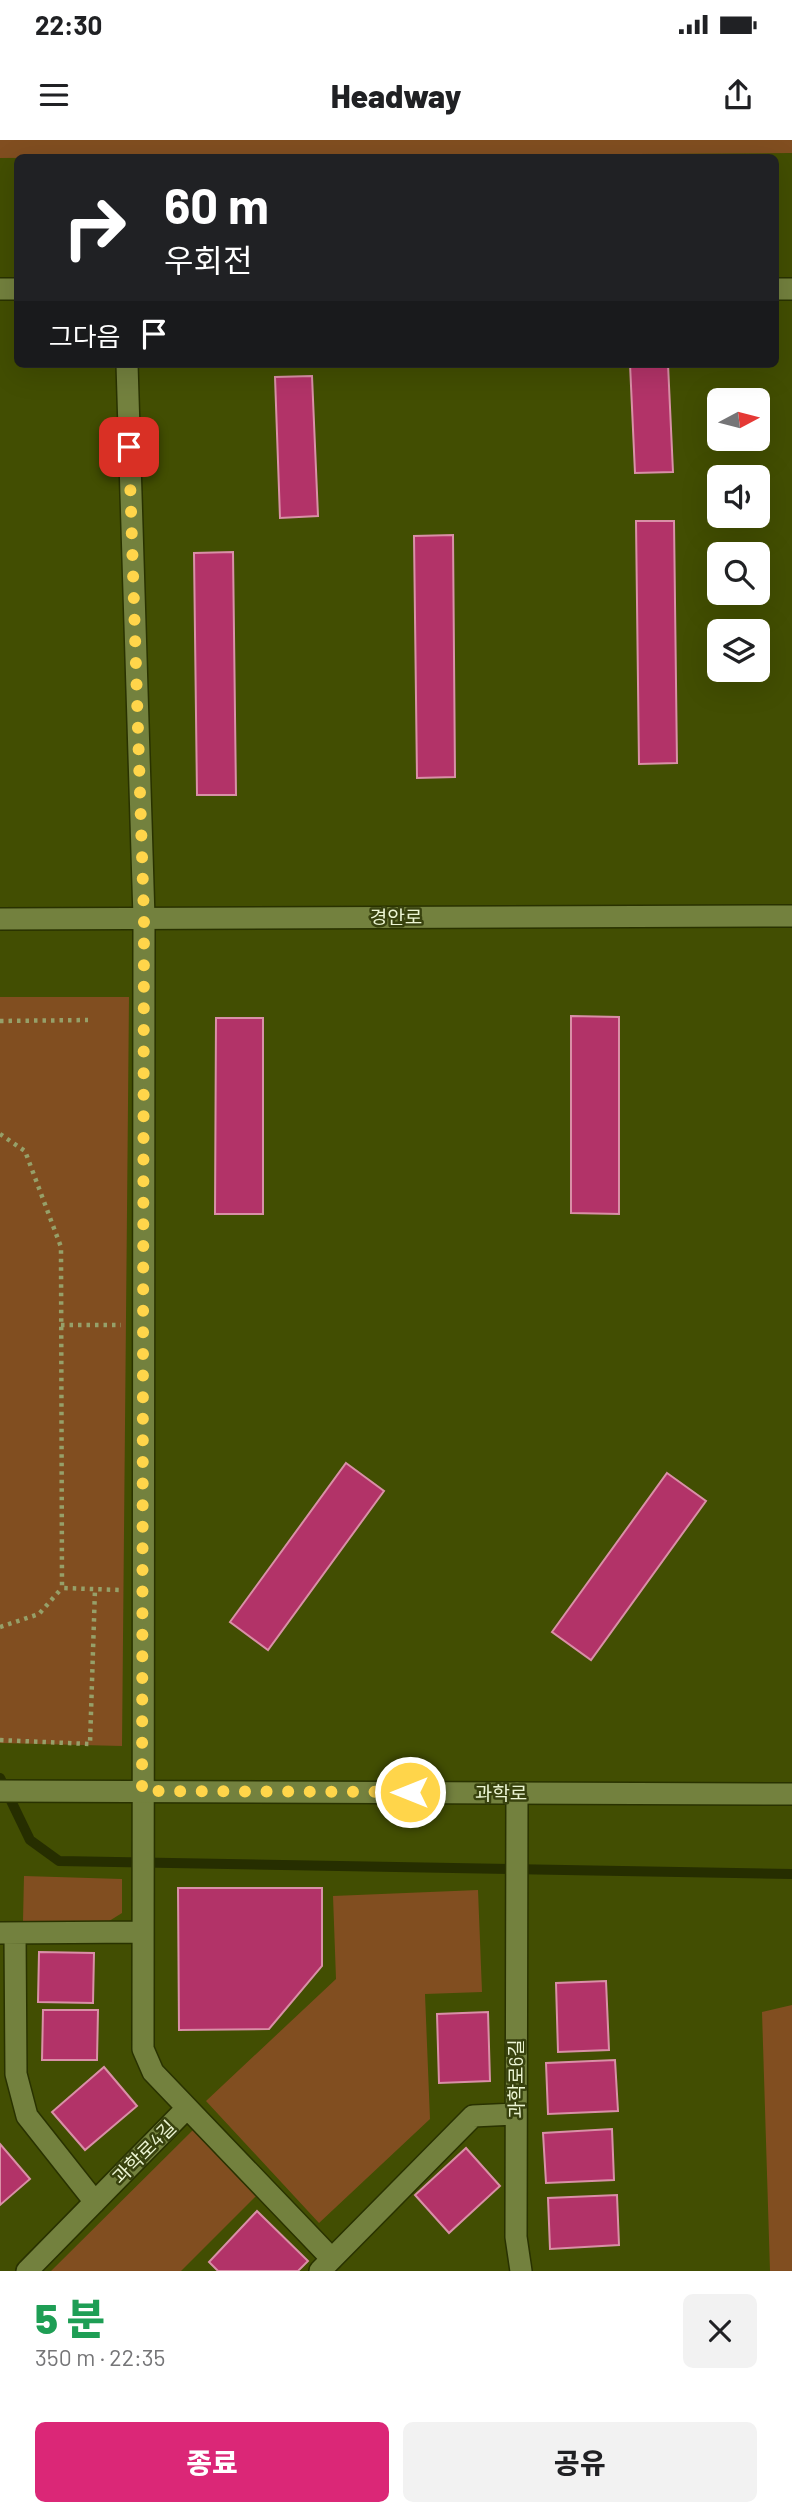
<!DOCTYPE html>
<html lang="ko">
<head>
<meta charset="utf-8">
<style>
  body { margin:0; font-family:Barlow,"Noto Sans KR",sans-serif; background:#f2f2f2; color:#202124; height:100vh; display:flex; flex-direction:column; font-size:26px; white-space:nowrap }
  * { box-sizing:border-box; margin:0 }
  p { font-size:23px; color:#757577 }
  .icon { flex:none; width:38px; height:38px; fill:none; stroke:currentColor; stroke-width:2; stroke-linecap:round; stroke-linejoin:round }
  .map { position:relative; height:2131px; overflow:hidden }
  .side { display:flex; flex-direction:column; background:#fff; flex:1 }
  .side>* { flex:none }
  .banner { position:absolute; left:14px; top:14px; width:765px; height:214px; border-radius:10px; box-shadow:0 7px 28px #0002; background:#202124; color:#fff; overflow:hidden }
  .needle { width:46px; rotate:83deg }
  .buttons { position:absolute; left:707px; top:248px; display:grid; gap:14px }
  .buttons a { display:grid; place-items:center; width:63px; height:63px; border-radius:10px; background:#fff; box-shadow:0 7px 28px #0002; font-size:35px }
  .pin { position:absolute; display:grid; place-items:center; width:60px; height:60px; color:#fff; margin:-30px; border-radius:14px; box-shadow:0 4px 10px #0006 }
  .me { position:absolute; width:77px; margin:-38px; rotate:270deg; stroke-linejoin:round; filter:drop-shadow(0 0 5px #0008) }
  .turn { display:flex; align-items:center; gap:24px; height:147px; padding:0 35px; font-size:32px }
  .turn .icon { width:91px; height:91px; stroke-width:2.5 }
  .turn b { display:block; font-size:49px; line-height:60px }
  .then { display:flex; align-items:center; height:66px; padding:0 35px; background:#0003; gap:14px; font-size:26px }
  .round { display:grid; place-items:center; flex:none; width:74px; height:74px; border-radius:10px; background:#f2f2f2 }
  .headline { display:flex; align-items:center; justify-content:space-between; height:119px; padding:0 35px }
  h1 { font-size:42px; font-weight:800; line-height:52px; color:#1e9e55 }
  .button { display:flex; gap:14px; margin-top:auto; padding:14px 35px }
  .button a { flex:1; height:80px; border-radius:10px; background:#db2777; color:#fff; font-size:28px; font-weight:800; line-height:80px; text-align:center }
  .button a+a { background:#f2f2f2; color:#202124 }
  .status { display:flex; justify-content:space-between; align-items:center; height:49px; padding:0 35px; background:#fff; direction:ltr }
  .status svg { height:19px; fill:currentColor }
  header { display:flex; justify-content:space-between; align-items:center; height:91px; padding:0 35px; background:#fff; font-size:32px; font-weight:800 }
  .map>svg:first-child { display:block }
  .green { fill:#814e20 }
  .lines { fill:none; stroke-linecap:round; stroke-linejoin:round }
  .stream { stroke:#262e00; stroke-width:10 }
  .building { fill:#b23368; stroke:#d990a7; stroke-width:2 }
  .minor-casing { stroke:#293200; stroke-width:24 }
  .tertiary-casing { stroke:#293200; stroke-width:24 }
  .secondary-casing { stroke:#293200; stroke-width:24 }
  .path { stroke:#96a069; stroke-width:4.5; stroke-dasharray:3.5 5; stroke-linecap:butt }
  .minor { stroke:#73813e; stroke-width:21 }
  .tertiary { stroke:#73813e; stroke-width:21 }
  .secondary { stroke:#73813e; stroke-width:21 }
  .route { stroke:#ffd54a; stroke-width:12; stroke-dasharray:0 21.6 }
  .labels { text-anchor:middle; stroke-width:5; stroke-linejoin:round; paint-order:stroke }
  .street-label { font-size:19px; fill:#ecf5d3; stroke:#38420e }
</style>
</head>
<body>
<div class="status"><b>22:30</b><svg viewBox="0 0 49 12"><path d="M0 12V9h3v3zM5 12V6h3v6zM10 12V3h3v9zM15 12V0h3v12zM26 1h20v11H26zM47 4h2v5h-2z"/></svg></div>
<header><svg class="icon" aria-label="menu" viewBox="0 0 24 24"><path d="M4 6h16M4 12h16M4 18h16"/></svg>Headway<svg class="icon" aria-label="share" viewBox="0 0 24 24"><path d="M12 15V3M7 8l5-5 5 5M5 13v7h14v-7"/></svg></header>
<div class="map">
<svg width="792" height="2131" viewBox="0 0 792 2131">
  <rect width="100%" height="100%" fill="#424e02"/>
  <path class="green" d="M0 0H792V13L0 18Z
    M0 857H129L122 1606 0 1603Z
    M24 1736 122 1739V1773L106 1783 23 1781Z
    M478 1750 482 1852 425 1854 430 1979 319 2083 206 1961 336 1839 333 1756Z
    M792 1865V2131H770L762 1872Z
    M193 1990 257 2055 181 2131H51Z"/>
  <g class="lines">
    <path class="stream" d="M0 1638 30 1700 59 1721 792 1734"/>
  </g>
  <path class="building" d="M630 224H668L673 332 635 333Z
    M312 236 318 376 280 378 275 237Z
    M636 381H674L677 623 639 624Z
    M453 395 455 637 417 638 414 396Z
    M233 412 236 655H197L194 413Z
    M571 876 619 877V1074L571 1073Z
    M216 878H263V1074H215Z
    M346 1323 384 1351 268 1510 230 1482Z
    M667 1333 706 1361 591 1520 552 1492Z
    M178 1748H322V1826L269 1889 179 1890Z
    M39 1812 94 1813 93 1863 38 1862Z
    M606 1841 609 1910 558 1912 556 1843Z
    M43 1870H98L97 1920H42Z
    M488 1872 490 1941 439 1943 437 1874Z
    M615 1920 618 1971 548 1974 546 1923Z
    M104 1927 137 1966 85 2010 52 1972Z
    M612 1989 614 2040 546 2043 543 1993Z
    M0 2004 30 2039 0 2065Z
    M466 2008 500 2046 449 2093 415 2055Z
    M617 2055 619 2105 550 2109 548 2058Z
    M257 2071 308 2121 298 2131H218L209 2122Z"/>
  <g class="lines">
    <defs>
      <path id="minor" d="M127 224 144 778 143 1909 153 1932 332 2119
        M517 1653 516 2097 521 2131
        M0 1793 142 1792
        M15 1793 16 1934 27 1976 95 2062
        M27 2131 187 1968
        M320 2131 473 1976 516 1974"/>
      <path id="tertiary" d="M0 149H18
        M775 149H792
        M0 1651 792 1654"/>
      <path id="secondary" d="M0 779 792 776"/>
    </defs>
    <use href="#minor" class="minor-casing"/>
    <use href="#tertiary" class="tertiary-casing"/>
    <use href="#secondary" class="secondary-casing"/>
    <path class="path" d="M0 881 88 880
      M0 994 25 1011 61 1107 62 1448 120 1450
      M61 1185H121
      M0 1487 39 1474 62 1448
      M0 1600 90 1604 95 1449"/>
    <use href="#minor" class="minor"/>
    <use href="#tertiary" class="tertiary"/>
    <use href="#secondary" class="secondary"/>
  </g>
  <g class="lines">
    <path class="route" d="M129 307 144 778 142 1651 410 1652"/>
  </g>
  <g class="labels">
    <g class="street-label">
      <text x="396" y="784">경안로</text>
      <text x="501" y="1660">과학로</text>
      <text transform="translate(516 1939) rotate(-90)" y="7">과학로6길</text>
      <text transform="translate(144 2012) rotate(-45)" y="7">과학로4길</text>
    </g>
  </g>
</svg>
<div class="buttons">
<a><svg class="needle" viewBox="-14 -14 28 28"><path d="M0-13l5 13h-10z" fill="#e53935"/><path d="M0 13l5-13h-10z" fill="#757577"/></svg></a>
<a><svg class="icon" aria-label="sound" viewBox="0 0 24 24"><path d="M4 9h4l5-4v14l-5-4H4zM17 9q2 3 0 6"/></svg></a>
<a><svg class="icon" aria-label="search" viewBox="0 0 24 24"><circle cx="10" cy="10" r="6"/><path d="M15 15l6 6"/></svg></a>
<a><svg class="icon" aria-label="layers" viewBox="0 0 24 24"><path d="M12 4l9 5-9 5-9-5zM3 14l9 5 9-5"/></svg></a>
</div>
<div class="pin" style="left:129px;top:307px;background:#d93025"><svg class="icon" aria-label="arrive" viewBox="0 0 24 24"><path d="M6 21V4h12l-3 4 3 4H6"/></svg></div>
<svg class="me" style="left:410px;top:1652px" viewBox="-20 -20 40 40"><circle r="17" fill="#ffd54a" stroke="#fff" stroke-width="3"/><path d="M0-11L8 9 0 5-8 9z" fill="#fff"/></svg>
<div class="banner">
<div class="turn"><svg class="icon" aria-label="right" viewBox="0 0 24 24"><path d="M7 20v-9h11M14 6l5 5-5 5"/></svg><div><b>60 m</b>우회전</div></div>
<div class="then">그다음<svg class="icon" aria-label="arrive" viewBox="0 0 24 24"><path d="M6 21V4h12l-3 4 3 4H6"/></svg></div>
</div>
</div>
<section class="side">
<div class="headline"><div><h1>5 분</h1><p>350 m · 22:35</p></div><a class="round"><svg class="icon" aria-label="close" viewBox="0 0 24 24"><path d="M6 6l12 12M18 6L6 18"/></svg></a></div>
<div class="button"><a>종료</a><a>공유</a></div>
</section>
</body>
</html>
